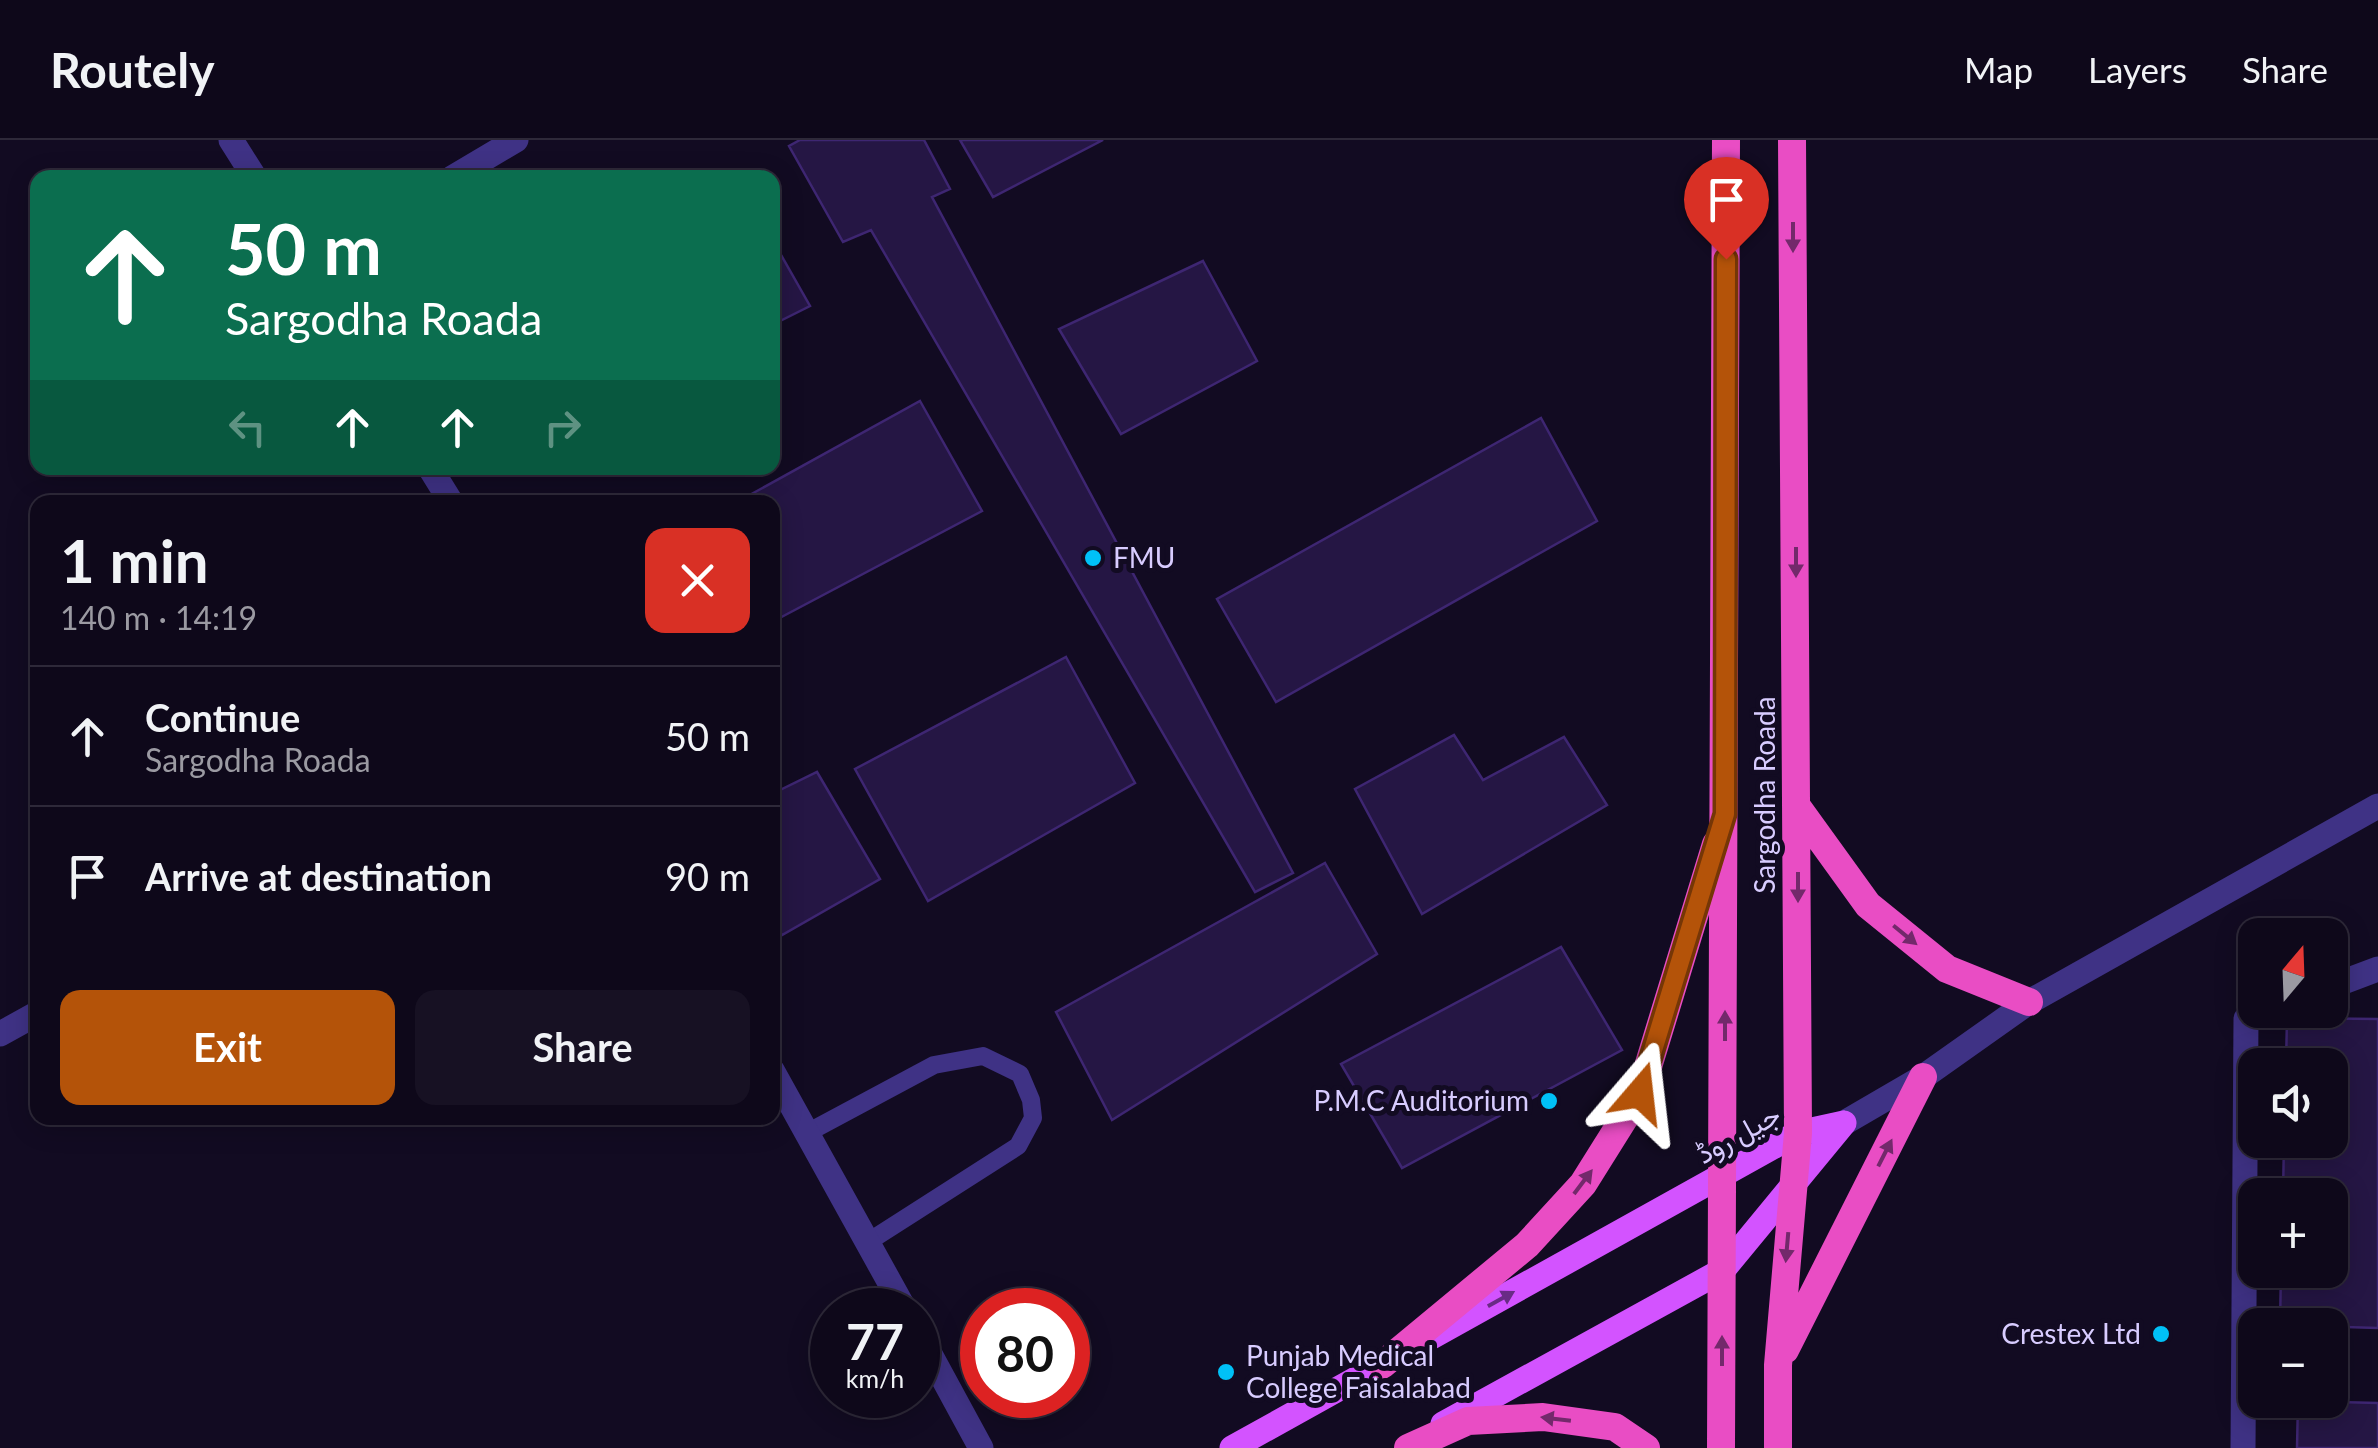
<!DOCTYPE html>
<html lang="en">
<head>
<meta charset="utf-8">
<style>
  body { margin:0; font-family:Lato,Vazirmatn,sans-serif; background:#171123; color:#f1f3f6; height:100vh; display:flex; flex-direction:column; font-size:38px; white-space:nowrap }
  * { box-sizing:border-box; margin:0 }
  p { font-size:32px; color:#9b9aa2 }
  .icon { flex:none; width:55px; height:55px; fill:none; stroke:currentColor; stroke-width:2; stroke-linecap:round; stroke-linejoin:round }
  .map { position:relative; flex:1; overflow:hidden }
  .details { position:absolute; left:30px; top:355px; width:750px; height:630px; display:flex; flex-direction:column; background:#0e081a; border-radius:20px; box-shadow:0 5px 25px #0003,0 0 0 2px #2e2939 }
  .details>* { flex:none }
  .hud { position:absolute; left:30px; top:30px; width:750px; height:305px; border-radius:20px; box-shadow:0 5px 25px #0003,0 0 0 2px #2e2939; background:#0b6e4f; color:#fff; overflow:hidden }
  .needle { width:65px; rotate:19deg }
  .controls { position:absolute; left:2238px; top:778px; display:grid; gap:20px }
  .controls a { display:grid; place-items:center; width:110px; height:110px; border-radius:20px; background:#0e081a; box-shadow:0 5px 25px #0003,0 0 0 2px #2e2939; font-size:50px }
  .speed { position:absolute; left:810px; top:1148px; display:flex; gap:20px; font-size:50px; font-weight:700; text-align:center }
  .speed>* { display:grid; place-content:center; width:130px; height:130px; border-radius:50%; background:#0e081a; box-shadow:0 5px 25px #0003,0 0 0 2px #2e2939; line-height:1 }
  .speed small { font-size:25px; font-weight:400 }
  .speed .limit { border:15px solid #d22; background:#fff; color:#111 }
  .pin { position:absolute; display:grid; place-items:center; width:85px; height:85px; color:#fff; margin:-102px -42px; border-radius:50% 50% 50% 0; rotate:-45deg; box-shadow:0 0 10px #0007 }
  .pin .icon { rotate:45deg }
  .me { position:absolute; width:110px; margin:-55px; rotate:17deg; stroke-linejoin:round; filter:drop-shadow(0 0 8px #0008) }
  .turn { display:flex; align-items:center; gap:35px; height:210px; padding:0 30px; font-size:45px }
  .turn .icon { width:130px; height:130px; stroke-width:2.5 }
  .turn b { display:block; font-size:70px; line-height:85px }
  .lanes { display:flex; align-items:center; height:95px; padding:0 30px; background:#0003; justify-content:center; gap:50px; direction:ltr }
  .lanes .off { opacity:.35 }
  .round { display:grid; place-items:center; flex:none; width:105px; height:105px; border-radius:20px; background:#171123 }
  .head { display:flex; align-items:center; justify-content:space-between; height:170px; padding:0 30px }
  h1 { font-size:60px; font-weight:700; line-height:75px }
  .primary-button { display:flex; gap:20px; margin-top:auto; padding:20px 30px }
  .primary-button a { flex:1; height:115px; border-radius:20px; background:#b45309; color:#fff; font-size:40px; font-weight:700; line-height:115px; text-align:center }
  .primary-button a+a { background:#171123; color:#f1f3f6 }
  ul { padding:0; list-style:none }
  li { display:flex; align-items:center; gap:30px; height:140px; padding:0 30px; border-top:2px solid #2e2939 }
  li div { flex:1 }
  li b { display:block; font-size:38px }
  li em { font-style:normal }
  header { display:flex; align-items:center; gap:60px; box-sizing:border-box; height:140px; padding:0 50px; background:#0e081a; border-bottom:2px solid #2e2939 }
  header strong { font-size:48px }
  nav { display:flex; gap:55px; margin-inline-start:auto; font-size:35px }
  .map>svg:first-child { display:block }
  .building { fill:#251644; stroke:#3e2672; stroke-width:2.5 }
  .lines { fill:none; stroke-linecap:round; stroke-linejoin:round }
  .service { stroke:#3f3285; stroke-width:18 }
  .minor { stroke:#3f3285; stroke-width:25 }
  .tertiary { stroke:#3f3285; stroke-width:25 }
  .primary { stroke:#d353ff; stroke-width:25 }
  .trunk { stroke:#e94dc4; stroke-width:28 }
  .oneway { fill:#73296b }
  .oneway2 { fill:#692b85 }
  .route-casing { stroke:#753606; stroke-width:25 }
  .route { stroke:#b45309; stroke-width:18 }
  .poi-dot { fill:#00c1f7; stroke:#120b22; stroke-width:4 }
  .labels { text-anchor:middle; stroke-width:10; stroke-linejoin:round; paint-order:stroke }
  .poi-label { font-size:28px; fill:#d8ccff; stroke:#120b22; text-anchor:start }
  .street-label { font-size:28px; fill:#d8ccff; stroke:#120b22 }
</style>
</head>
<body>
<header>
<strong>Routely</strong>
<nav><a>Map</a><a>Layers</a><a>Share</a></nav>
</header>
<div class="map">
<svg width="2378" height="1308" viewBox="0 0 2378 1308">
  <rect width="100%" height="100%" fill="#120b22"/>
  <path class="building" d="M800 0H924L950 49 932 57 1293 733 1255 752 871 90 843 102 789 6Z
    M960 0H1103L993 57Z
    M772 99 810 166 772 185Z
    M1203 121 1257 221 1121 294 1059 189Z
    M920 261 982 371 772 482V362H737Z
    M1541 278 1597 381 1276 562 1217 459Z
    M1066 517 1135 643 928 761 855 629Z
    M1454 595 1483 640 1564 597 1607 665 1422 774 1355 649Z
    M817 632 880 739 782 795 772 780V654Z
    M1325 723 1377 814 1112 980 1056 872Z
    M1561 807 1622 910 1402 1028 1341 924Z
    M2287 878 2378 879V1188L2280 1185 2281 1130H2330V1055H2283L2284 1000H2330V925H2286Z
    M2298 1261 2378 1263V1308H2297Z"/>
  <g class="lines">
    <path class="service" d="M807 993 934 925 983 916 1020 934 1031 960 1033 978 1018 1006 868 1102"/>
    <path class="minor" d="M231 0 255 38
      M452 38 516 0
      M430 328 451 362
      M2330 847 2378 829
      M0 894 38 873
      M772 930 905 1170
      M918 1192 981 1308
      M2243 1308 2246 879 2269 870"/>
    <path class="tertiary" d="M1844 983 1923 937 2029 862 2378 666"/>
    <path class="primary" d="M1443 1284 1723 1130 1844 983
      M1232 1308 1798 993 1844 983"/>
    <path class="trunk" d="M1798 668 1868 765 1947 829 2029 862
      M1785 1210 1923 937
      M1382 1225 1527 1105 1583 1044 1640 953 1716 704
      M1408 1308 1468 1281 1543 1277 1615 1287 1646 1308
      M1721 1308 1726 0
      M1778 1308V1225L1798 993 1792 0"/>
  </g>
  <defs><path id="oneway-solid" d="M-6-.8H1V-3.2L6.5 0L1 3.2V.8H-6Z" transform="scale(2.5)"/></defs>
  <g class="oneway">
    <use href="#oneway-solid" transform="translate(1793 97) rotate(90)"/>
    <use href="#oneway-solid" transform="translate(1796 422) rotate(90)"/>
    <use href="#oneway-solid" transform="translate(1798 747) rotate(90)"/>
    <use href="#oneway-solid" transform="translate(1905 795) rotate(39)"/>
    <use href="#oneway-solid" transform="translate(1725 886) rotate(-90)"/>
    <use href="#oneway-solid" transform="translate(1885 1013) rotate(-63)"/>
    <use href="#oneway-solid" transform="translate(1583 1042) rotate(-53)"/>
    <use href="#oneway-solid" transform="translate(1787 1107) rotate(95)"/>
    <use href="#oneway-solid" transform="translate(1722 1211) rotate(-90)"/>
    <use href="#oneway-solid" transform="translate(1556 1279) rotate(-173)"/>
  </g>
  <use class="oneway2" href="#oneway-solid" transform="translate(1501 1159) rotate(-29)"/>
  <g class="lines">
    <defs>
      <path id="route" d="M1640 953 1725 674 1726 119"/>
    </defs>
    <use href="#route" class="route-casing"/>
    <use href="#route" class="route"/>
  </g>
  <g class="poi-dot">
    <circle cx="1093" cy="418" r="10"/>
    <circle cx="1549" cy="961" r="10"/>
    <circle cx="2161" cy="1194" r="10"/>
    <circle cx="1226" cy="1232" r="10"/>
  </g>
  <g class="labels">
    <g class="poi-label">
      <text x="1113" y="428">FMU</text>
      <text x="1529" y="971" text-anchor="end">P.M.C Auditorium</text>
      <text x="2141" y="1204" text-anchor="end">Crestex Ltd</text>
      <text x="1246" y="1226">Punjab Medical<tspan x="1246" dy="32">College Faisalabad</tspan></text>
    </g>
    <g class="street-label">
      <text transform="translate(1765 655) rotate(-90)" y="10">Sargodha Roada</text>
      <text transform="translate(1738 994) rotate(-29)" y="10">جیل روڈ</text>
    </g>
  </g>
</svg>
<div class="controls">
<a><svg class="needle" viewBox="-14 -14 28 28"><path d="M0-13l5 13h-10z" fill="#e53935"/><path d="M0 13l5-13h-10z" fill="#9b9aa2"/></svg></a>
<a><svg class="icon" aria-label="sound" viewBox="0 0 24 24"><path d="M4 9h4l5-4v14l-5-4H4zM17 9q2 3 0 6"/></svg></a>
<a>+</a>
<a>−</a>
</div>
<div class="speed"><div>77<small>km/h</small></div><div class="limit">80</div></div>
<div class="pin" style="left:1726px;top:119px;background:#d93025"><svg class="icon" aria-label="arrive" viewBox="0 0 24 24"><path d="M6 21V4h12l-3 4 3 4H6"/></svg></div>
<svg class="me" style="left:1640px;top:953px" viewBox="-20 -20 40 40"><path d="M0-17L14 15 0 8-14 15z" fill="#b45309" stroke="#fff" stroke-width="4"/></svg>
<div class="hud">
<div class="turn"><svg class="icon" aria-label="ahead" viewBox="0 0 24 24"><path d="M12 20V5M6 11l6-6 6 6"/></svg><div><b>50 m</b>Sargodha Roada</div></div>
<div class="lanes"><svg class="icon off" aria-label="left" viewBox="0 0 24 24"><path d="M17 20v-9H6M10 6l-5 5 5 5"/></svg><svg class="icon" aria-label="ahead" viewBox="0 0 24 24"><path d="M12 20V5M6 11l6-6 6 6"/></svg><svg class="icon" aria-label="ahead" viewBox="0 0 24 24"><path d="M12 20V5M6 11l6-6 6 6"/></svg><svg class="icon off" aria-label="right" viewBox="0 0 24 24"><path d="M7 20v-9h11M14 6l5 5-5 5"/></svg></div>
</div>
<section class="details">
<div class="head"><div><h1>1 min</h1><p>140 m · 14:19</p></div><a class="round" style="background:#d93025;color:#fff"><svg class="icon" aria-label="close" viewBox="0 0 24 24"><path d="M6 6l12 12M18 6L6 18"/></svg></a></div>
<ul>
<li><svg class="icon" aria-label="ahead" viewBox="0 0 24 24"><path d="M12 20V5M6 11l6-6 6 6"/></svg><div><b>Continue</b><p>Sargodha Roada</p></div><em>50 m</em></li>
<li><svg class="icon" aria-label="arrive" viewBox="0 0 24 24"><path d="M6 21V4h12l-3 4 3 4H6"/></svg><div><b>Arrive at destination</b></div><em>90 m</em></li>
</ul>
<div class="primary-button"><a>Exit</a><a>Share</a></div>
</section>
</div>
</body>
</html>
